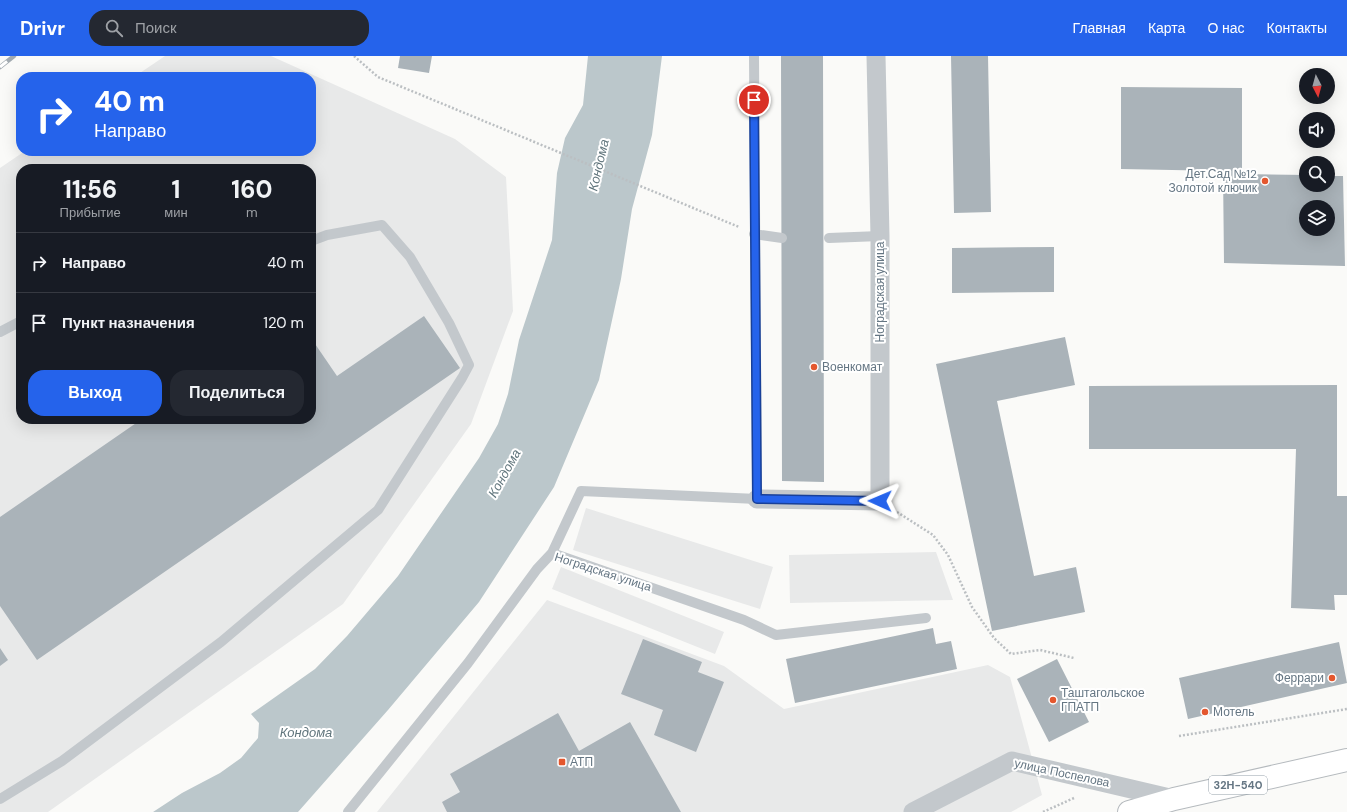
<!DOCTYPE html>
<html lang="ru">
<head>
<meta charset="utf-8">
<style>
  body { margin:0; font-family:"DM Sans",sans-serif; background:#242831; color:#f1f3f6; height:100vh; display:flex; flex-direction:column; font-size:15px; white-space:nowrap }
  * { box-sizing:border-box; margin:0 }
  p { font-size:13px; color:#9ea1a6 }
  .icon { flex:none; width:22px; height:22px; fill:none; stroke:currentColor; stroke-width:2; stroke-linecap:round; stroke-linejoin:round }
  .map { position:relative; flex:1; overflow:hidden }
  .panel { position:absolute; left:16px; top:108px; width:300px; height:260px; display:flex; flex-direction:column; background:#171b24; border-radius:16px; box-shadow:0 4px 16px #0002 }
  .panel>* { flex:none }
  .guide { position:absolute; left:16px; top:16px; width:300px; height:84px; border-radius:16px; box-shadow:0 4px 16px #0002; background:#2563eb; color:#fff; overflow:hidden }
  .needle { width:26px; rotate:174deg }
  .buttons { position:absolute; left:1299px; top:12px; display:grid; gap:8px }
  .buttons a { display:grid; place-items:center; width:36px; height:36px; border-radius:50%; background:#171b24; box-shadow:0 4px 16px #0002; font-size:20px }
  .pin { position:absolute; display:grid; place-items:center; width:34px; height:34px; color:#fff; margin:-17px; border:2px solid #fff; border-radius:50%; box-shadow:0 1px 4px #0007 }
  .me { position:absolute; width:44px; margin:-22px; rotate:271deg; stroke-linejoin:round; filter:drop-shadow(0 0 3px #0008) }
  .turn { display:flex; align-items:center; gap:14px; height:84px; padding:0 12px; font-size:18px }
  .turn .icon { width:52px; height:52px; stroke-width:2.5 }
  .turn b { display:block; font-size:28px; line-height:34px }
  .eta { display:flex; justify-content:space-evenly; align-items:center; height:68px; text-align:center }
  .eta b { font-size:24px; font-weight:800; line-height:28px }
  .action { display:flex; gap:8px; margin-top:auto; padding:8px 12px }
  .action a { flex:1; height:46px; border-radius:16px; background:#2563eb; color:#fff; font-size:16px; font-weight:800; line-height:46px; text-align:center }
  .action a+a { background:#242831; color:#f1f3f6 }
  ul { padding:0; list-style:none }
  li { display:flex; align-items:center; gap:12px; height:60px; padding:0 12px; border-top:1px solid #363941 }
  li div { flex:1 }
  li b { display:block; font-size:15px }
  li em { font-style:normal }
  header { display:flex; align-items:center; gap:24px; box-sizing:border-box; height:56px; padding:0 20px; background:#2563eb; color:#fff }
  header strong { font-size:19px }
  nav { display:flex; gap:22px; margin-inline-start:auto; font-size:14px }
  .search { width:280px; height:36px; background:#242831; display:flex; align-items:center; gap:10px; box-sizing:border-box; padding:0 14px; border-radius:16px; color:#9ea1a6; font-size:15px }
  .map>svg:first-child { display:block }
  .built { fill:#e8e9e9; fill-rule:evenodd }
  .water { fill:#bbc7cb }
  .building { fill:#aab3b9; fill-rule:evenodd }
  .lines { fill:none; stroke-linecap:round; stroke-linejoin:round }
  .primary-casing { stroke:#b5babe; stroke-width:24 }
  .path { stroke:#bbbfc2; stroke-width:2.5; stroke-dasharray:2 2; stroke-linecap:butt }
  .lane { stroke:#c3c8cc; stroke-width:10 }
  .street { stroke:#c3c8cc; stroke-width:19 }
  .primary { stroke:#fff; stroke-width:22 }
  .rail-casing { stroke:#a2aab0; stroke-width:4.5 }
  .rail { stroke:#fff; stroke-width:3; stroke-dasharray:9; stroke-linecap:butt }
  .route-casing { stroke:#184099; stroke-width:10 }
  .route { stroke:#2563eb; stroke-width:7 }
  .poi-dot { fill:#e4572e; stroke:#fff; stroke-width:1.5 }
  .labels { text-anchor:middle; stroke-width:4; stroke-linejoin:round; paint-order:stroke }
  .shield { fill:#fff; stroke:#939fa8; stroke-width:1 }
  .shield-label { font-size:11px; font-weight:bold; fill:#657683 }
  .poi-label { font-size:12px; fill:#657683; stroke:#fff; text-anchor:start }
  .street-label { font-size:12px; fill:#657683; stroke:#fff }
  .water-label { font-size:13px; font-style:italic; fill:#60757c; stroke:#fff }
</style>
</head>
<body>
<header>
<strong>Drivr</strong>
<div class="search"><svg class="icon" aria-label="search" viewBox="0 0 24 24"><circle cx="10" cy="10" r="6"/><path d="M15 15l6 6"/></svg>Поиск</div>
<nav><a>Главная</a><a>Карта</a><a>О нас</a><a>Контакты</a></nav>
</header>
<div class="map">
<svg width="1347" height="756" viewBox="0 0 1347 756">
  <rect width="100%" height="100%" fill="#fafaf8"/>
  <path class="built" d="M165 0H271L455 83 506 121 513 255 471 368 343 548 48 756H0V112L25 95H311V21H134ZM21 113H311V363H21Z
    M586 452 773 511 760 553 573 494Z
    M936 496 953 544 790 547 789 499Z
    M561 511 724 576 715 598 552 533Z
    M547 544 724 610 784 653 988 609 1010 621 1042 739 1011 756H377Z"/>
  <path class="water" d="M588 0H662L652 79 632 153 621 223 599 324 554 431 479 546 388 654 298 756H153L182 737 220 717 241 702 258 682 259 667 251 658 315 613 347 580 398 520 479 402 498 368 508 338 519 284 552 184 557 117 565 82 583 49Z"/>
  <path class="building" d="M400 0H432L429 17 398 12Z
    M781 0H823L824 426 782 425Z
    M951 0H988L991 156 954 157Z
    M1121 31 1242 32V118L1306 119V129H1328V120H1343L1345 210 1224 207 1223 115 1121 113ZM1306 151H1328V173H1306Z
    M1054 191V236L952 237V192Z
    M424 260 460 312 37 604 0 550V461L142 363H311V282L337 320Z
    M1065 281 1075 329 997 345 1034 520 1076 511 1085 556 992 575 936 308Z
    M1337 329V440H1347V539H1334L1335 554 1291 552 1296 393H1089V330Z
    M933 572 936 588 951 585 957 613 795 647 786 603Z
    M643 583 702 606 698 616 724 626 696 696 654 679 663 654 621 638Z
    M1339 586 1347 627 1188 663 1179 622Z
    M0 592 8 604 0 610Z
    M1057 603 1089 666 1049 686 1017 623Z
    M558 657 579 695 630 666 681 756H447L442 746 460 736 450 718Z"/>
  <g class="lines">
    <defs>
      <path id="primary" d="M1129 756 1174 743 1347 704"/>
    </defs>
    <use href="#primary" class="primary-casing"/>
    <path class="path" d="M354 0 378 21 739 171
      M897 456 933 479 948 499 972 551 994 582 1011 598 1040 594 1074 602
      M1179 680 1347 653
      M1043 756 1074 742"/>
    <path class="lane" d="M754 178 782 182
      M829 182 880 180
      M0 276 21 265
      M552 497 581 435 757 443 754 0
      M0 743 62 705 221 586 378 454 462 322 469 309 449 267 410 201 382 169 327 179 311 185
      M348 756 468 607 537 513 552 497 744 564 776 579 926 562"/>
    <path class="street" d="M757 443 880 445V180L876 0
      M913 756 1012 705 1174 743"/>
    <use href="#primary" class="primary"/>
    <defs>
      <path id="rail" d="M0 11 14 0"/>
    </defs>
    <use href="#rail" class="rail-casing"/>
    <use href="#rail" class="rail"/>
  </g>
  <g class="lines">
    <defs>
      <path id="route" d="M754 44 757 443 880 445"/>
    </defs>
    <use href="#route" class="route-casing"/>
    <use href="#route" class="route"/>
  </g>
  <g class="poi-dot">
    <circle cx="1265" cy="125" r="4"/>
    <circle cx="814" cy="311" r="4"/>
    <circle cx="1332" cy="622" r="4"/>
    <circle cx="1053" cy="644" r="4"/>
    <circle cx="1205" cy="656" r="4"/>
    <rect x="558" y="702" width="8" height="8" rx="2"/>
  </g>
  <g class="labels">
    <rect class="shield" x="1209" y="720" width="58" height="18" rx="3"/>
    <g class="shield-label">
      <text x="1238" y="733">32Н-540</text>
    </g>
    <g class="poi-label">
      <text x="1257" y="122" text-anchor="end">Дет.Сад №12<tspan x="1257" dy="14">Золотой ключик</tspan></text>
      <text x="822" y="315">Военкомат</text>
      <text x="1324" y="626" text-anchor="end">Феррари</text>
      <text x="1061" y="641">Таштагольское<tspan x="1061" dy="14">ГПАТП</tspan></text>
      <text x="1213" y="660">Мотель</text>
      <text x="570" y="710">АТП</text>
    </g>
    <g class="street-label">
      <text transform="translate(880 236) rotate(-90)" y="4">Ноградская улица</text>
      <text transform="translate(603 516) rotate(18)" y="4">Ноградская улица</text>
      <text transform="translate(1062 717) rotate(12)" y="4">улица Поспелова</text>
    </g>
    <g class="water-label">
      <text transform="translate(598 109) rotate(-77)" y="5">Кондома</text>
      <text transform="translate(504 417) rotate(-61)" y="5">Кондома</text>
      <text x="306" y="681">Кондома</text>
    </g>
  </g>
</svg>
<div class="buttons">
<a><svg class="needle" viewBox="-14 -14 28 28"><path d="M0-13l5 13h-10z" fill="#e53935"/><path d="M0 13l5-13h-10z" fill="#9ea1a6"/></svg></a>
<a><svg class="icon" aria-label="sound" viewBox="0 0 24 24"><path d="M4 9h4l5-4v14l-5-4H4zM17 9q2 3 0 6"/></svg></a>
<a><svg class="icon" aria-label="search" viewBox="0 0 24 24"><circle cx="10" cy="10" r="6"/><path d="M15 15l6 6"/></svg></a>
<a><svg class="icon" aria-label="layers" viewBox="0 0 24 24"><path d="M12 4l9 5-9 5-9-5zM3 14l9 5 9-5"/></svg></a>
</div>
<div class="pin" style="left:754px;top:44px;background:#d93025"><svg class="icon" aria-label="arrive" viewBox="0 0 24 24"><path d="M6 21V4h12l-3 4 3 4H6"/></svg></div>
<svg class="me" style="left:880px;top:445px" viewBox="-20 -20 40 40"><path d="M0-17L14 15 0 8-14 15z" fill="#2563eb" stroke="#fff" stroke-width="4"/></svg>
<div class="guide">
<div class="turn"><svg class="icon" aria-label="right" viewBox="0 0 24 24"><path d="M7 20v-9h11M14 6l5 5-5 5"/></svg><div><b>40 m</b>Направо</div></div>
</div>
<section class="panel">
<div class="eta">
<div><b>11:56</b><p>Прибытие</p></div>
<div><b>1</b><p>мин</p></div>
<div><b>160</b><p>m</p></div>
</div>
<ul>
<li><svg class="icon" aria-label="right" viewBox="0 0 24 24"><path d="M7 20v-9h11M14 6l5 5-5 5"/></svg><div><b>Направо</b></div><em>40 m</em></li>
<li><svg class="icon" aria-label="arrive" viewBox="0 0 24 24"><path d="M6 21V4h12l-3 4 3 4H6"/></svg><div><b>Пункт назначения</b></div><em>120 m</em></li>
</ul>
<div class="action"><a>Выход</a><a>Поделиться</a></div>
</section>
</div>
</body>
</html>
